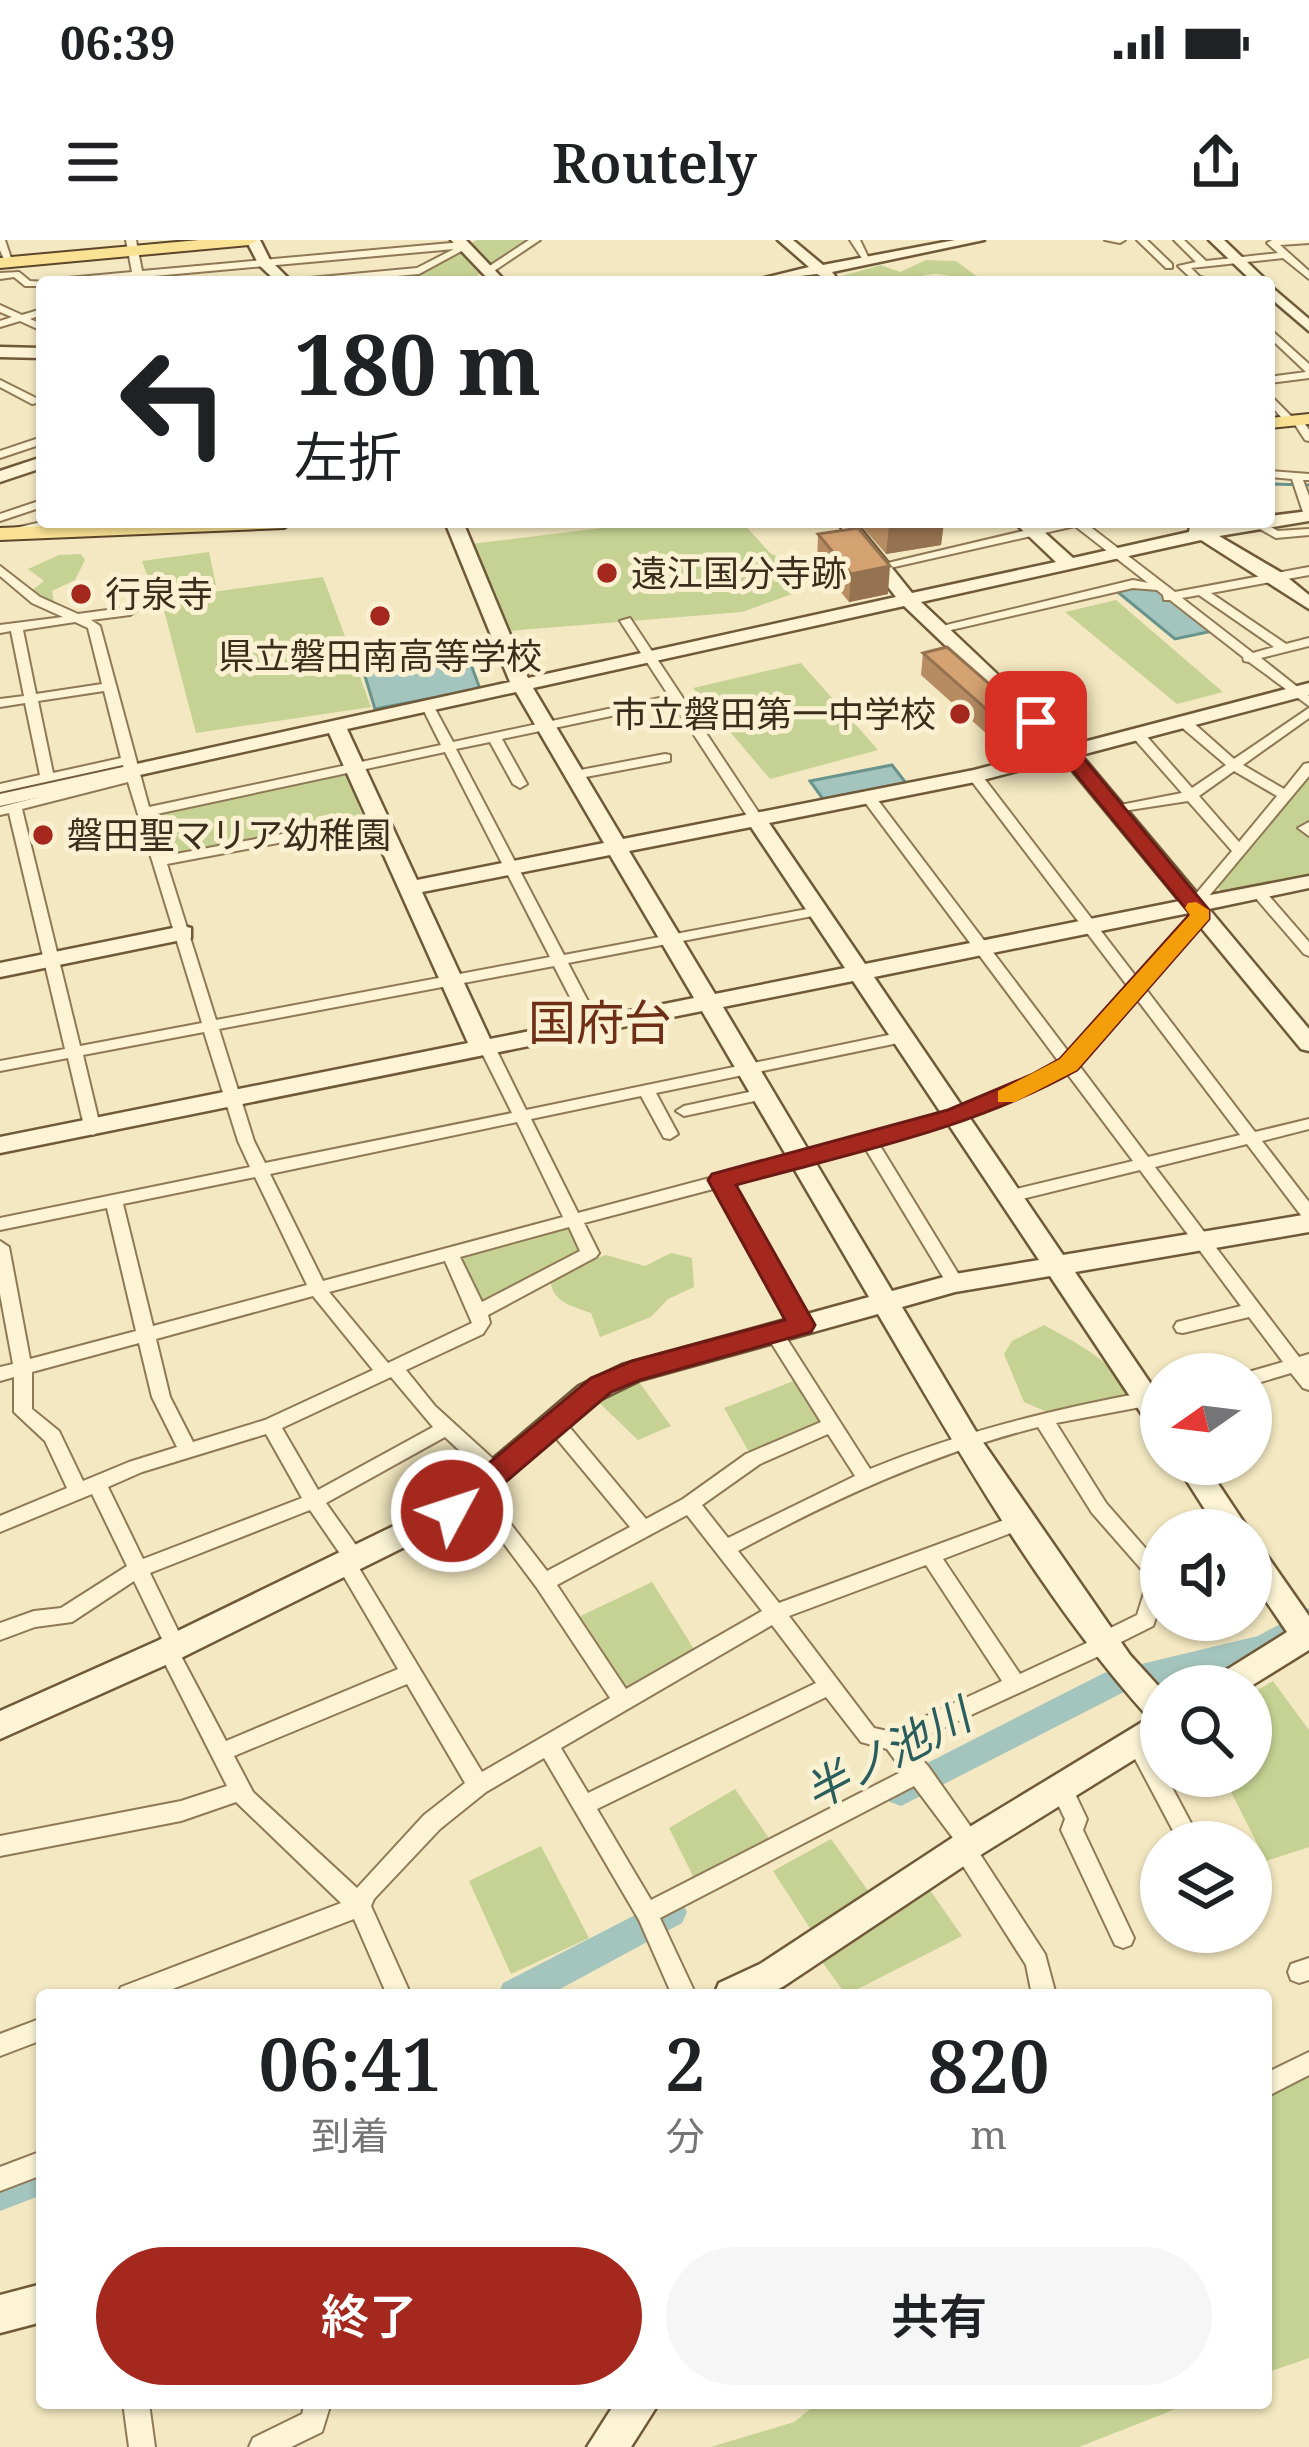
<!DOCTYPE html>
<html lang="ja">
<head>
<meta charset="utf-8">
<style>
  body { margin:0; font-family:"Noto Serif","Noto Sans JP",serif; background:#f6f6f6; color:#202124; height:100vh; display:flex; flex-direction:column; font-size:45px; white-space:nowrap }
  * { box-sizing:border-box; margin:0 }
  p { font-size:39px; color:#757577 }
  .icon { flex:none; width:66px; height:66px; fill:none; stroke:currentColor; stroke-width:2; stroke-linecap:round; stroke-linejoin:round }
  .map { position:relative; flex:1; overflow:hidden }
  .sheet { position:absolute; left:36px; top:1749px; width:1236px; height:420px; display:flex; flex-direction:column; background:#fff; border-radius:12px; box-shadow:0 3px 9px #0004 }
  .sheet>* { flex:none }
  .guide { position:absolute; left:36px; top:36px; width:1239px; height:252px; border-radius:12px; box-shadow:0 3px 9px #0004; background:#fff; color:#202124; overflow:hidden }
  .needle { width:78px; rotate:256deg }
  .buttons { position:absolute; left:1140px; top:1113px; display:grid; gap:24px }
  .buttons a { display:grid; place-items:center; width:132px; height:132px; border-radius:50%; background:#fff; box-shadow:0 3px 9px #0004; font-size:60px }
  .pin { position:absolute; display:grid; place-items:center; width:102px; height:102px; color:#fff; margin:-51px; border-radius:24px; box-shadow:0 6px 18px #0006 }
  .me { position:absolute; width:132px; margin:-66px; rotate:50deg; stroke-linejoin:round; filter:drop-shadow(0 0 9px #0008) }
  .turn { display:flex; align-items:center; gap:42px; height:252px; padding:0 60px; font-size:54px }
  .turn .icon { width:156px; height:156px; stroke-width:2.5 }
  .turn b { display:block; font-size:84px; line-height:102px }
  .eta { display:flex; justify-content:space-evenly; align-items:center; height:204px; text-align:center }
  .eta b { font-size:72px; font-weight:600; line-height:84px }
  .cta { display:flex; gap:24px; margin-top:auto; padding:24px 60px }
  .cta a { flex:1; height:138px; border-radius:72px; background:#a5281f; color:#fff; font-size:48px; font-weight:600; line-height:138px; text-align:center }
  .cta a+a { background:#f6f6f6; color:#202124 }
  .status { display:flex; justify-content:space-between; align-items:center; height:84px; padding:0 60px; background:#fff; direction:ltr }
  .status svg { height:33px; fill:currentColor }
  header { display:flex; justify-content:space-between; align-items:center; height:156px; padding:0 60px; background:#fff; font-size:54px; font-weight:600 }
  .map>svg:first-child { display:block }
  .green { fill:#c6d293 }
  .water { fill:#a4c5bd; stroke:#69948d; stroke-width:3 }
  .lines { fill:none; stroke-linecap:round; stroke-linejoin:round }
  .stream { stroke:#69948d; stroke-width:3 }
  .river { fill:#a4c5bd; fill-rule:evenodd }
  .street-casing { stroke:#8f7856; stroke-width:4 }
  .secondary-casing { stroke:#705939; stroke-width:5 }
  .primary-casing { stroke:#5c452b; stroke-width:4 }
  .street { fill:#fcf4d5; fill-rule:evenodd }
  .secondary { fill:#fcf4d5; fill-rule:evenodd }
  .primary { fill:#fae294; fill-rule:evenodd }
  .wall { fill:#b78c62 }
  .shaded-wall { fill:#957250 }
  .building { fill:#d5a372; stroke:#957250; stroke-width:3 }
  .route { fill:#a5281f; stroke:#6b1a14; stroke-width:3 }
  .slow { fill:#f59e0b }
  .poi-dot { fill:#a5281f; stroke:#f9f1d1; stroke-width:4.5 }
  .labels { text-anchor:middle; stroke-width:10; stroke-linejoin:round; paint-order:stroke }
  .far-poi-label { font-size:36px; fill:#3c2e1c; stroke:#f9f1d1; text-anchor:start }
  .water-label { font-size:45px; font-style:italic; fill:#295d5e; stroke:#f9f1d1 }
  .quarter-label { font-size:48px; fill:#6e2f16; stroke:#f9f1d1 }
</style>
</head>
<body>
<div class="status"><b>06:39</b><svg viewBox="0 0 49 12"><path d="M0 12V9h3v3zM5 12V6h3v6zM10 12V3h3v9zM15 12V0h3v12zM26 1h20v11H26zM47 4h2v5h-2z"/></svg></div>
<header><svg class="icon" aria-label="menu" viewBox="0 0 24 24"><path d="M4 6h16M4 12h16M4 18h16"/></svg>Routely<svg class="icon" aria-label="share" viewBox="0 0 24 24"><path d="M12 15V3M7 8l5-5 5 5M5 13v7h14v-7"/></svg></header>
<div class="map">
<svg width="1309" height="2207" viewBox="0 0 1309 2207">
  <rect width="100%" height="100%" fill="#f3e8c1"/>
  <path class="green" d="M477 0H538L466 42H395Z
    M926 20 956 21 982 40C963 45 944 27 919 37L925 42 897 38 843 42 838 37 881 25 900 32Z
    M651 282H742L770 313 798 326V352L742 372 507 391 470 304Z
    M209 312 216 345 154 354 142 321Z
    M81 314 85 320 75 340 52 351 54 363 41 361 30 352 44 341 28 329 59 315Z
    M323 337 371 467 196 493 161 359Z
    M1116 360 1223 452 1177 464 1065 372Z
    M801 423 878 510 770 539 693 448Z
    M1309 532V638L1223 653 1218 648Z
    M346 533 364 580 163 615 153 576 158 573Z
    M569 982 590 1013 560 1031 606 1015 645 1026 671 1013 692 1018 694 1047 668 1059 651 1077 600 1097 591 1073C569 1065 551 1062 550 1036L478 1072 450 1014Z
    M1044 1085C1077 1104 1120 1122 1130 1162L1056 1176 1024 1162 1004 1114 1012 1101Z
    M632 1132 671 1186 638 1200 589 1153Z
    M796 1140 832 1185 753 1219 724 1168Z
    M652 1342 699 1417 623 1461 570 1381Z
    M1273 1441 1309 1490V1607L1266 1621 1223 1536H1251V1454Z
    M735 1549 775 1607 697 1644 669 1588Z
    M831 1599 874 1659 815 1696 773 1631Z
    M541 1606 589 1698 511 1734 469 1641Z
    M927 1646 962 1696 846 1755 823 1723Z
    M1309 1823V2118L1266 2133V1845Z
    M818 2163H1191L1079 2207H711L794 2182Z"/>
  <path class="water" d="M1153 347 1213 391 1175 399 1114 349Z
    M469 419 480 449 375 469 364 433Z
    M892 525 906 543 823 559 810 541Z"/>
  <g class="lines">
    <path class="stream" d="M1269 244 1309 245"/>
    <path class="river" d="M1309 1368V1396L1266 1420 1122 1453 901 1566 890 1562 885 1552 890 1542 1104 1433 1258 1396Z
      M670 1657 682 1661 687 1672 682 1683 549 1755H498L503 1743Z
      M42 1919V1955L0 1971V1933Z"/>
    <defs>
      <path id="street" d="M0 0H5L13 24 5 22 0 10Z
        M126 0H136L142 31 462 2 467 8 419 34 330 42H294L299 39 417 28 454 9 143 37 144 42H134L133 38 52 42 57 39 132 32Z
        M529 0H540L491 33H485V29Z
        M850 0H860L871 23H865Z
        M1105 0H1125L1120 3Z
        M1137 0H1147L1172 24V28H1166Z
        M1174 0H1184L1206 21 1278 13 1267 3 1272 0H1309V3L1280 5 1309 31V39L1283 18 1191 28 1200 37 1222 42 1194 41 1178 26 1196 22Z
        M19 32 30 41 46 42H42V46H25L14 37 0 39V33Z
        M0 65 22 75 42 69V75L30 79 42 84V91L20 81 0 87V81L12 77 0 72Z
        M1269 88 1309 124V138L1269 143V137L1306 132 1269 97Z
        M0 140 40 160 41 162 32 164 0 147Z
        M1269 154 1293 178H1301L1309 190V201L1305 200 1294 183H1286L1269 163Z
        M42 197V204L0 218V211Z
        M1269 231 1309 234V240H1303L1309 256V275L1303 272 1292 239 1269 237Z
        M42 260V267L0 281V274Z
        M42 282H62L0 296V288L6 290Z
        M1061 282H1084L1175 352 1309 327V335L1211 353 1286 404 1309 398V406L1261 418 1309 456V466L1249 422 1244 421 1243 417 1170 360H1164L1163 355 1157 350 1133 348 938 393V387L1133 340 1148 343 1075 286 881 330 875 326ZM1199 355 1274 407 1253 413 1182 358Z
        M1262 282 1278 291 1309 289V295L1276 298 1249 283Z
        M0 326 40 357 78 374 130 367 136 371 130 375 91 380 100 386 149 567 441 505 421 465 427 461 433 465 453 502 669 456 620 381 630 378 763 579 761 582H751L673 463 502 499 527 544 520 548 513 544 490 502 456 509 564 715 818 667 825 671 818 675 568 723 602 788 594 793 586 788 554 726 219 789 254 901 265 923 512 873 480 809 488 804 496 809 526 870 903 792 911 797 903 802 656 853 678 894 670 899 664 898 641 856 531 879 578 973 864 897 988 858 1059 822 864 561V555H874L1070 814 1129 748 970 539V533H980L1137 738 1197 672H1207V678L1145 748 1255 892 1309 879V889L1262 901 1309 962V980L1303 978 1247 904 1155 927 1299 1117 1309 1114V1150L1303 1148 1291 1133 1251 1145V1134L1245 1133 1283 1122 1249 1077 1183 1093 1177 1092 1174 1087 1177 1082 1241 1066 1140 930 1010 962 1004 960 1002 956 1004 952 1133 921 1066 832 1000 866 879 904 964 1043 961 1047H949L865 908 731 944 810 1085 801 1091 795 1090 717 948 584 983 599 1013 596 1017 488 1075 490 1083 483 1094 406 1130 435 1166 503 1228 506 1233 503 1238H489L445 1197 326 1263 363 1315 366 1321 359 1328 482 1532 610 1458 537 1348 466 1253 469 1248H483L547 1331 630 1287 547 1187 545 1182 547 1177H561L646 1279 683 1259 746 1214 821 1182 765 1093 774 1086 780 1088 870 1229C960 1192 1051 1170 1146 1152L1153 1154 1155 1159 1153 1164 1146 1166 1056 1183 1106 1263 1161 1326V1363L1153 1386 1115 1405 1112 1410 908 1504 928 1526 978 1597 981 1604 978 1611 1045 1714 1056 1755H1032L1026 1725 956 1615 953 1608 956 1602 914 1546 660 1678 696 1755H672L639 1680 544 1518 486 1552 440 1589 374 1659 371 1666 411 1755H387L354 1679 157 1755H117L121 1747 341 1663 236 1562 181 1581 0 1616V1596L181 1561 227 1546 158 1410 164 1403 134 1341 72 1382 35 1387 0 1400V1383L34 1371 61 1368 127 1326 92 1254 0 1292V1276L67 1248 45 1201 14 1172V1137L0 1141V1127L13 1124 0 1054V1001L9 1007 30 1119 136 1091 107 968 0 990V978L250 927 238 901 204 792 83 815 101 890 93 895 85 890 68 818 0 831V821L65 809 9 573 0 575V567L125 535 123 525 0 552V544L40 535 25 463 0 467V459L24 456 11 391 0 393V385L63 377 32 363 0 336ZM75 382 88 388 102 444 36 454 23 390ZM104 451 121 518 53 533 38 461ZM445 512 550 717 216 780 167 624 379 584 386 580 379 576 165 616 152 575ZM128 542 202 783 80 806 22 569ZM1136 758 1240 895 1148 917 1078 824ZM517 882 563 977 323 1041 270 934ZM255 937 307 1045 153 1086 123 964ZM569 987 580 1011 482 1062 460 1017ZM445 1021 472 1083 388 1123 329 1052ZM313 1056 373 1130 265 1180 193 1202 170 1157 156 1099ZM139 1103 152 1157 177 1207 129 1222 83 1241 59 1191 32 1169V1132ZM391 1137 433 1187 318 1250 282 1188ZM1038 1187 1092 1273 1156 1346 1144 1353 1137 1375 1096 1395 1093 1400 1020 1434 943 1319 1029 1286 1032 1281 1029 1276H1015L779 1363 738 1311C834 1259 932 1214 1038 1187ZM266 1194 302 1258 143 1319 108 1247 142 1232ZM828 1194 855 1236 728 1298 702 1265 760 1224ZM310 1270 343 1318 337 1325 398 1429 226 1501 180 1414 186 1407 150 1333ZM687 1275 762 1371 626 1449 557 1345ZM926 1325 1002 1441 892 1492 874 1488 789 1376ZM772 1385 816 1443 588 1553 561 1508ZM407 1444 465 1543 424 1575 357 1648 253 1552 234 1516ZM826 1457 861 1502 887 1509 903 1531 651 1660 597 1569Z
        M1309 468V478L1243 525 1284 549 1304 524 1309 523V536L1199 668H1189V662L1232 611 1188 561 1110 573V567L1182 553 1130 494 1142 491 1192 548 1226 525 1179 485V479H1189L1234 519ZM1234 531 1277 556 1239 602 1199 556Z
        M665 514 670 515V521L575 539 568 535 575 531Z
        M1309 582V596L1298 588Z
        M1259 649 1264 650 1309 702V716L1304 714 1254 656 1252 653Z
        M763 849 771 854 769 858 684 876 676 871 684 866Z
        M1137 1493 1144 1496 1161 1526V1536H1166L1201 1602H1179L1126 1502 1130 1496Z
        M1061 1539 1069 1541 1087 1579 1083 1590 1134 1698 1131 1705 1123 1708 1115 1705 1061 1590 1065 1579 1050 1548 1053 1541Z
        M1309 1718V1740L1299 1743 1291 1740 1288 1732 1291 1724Z
        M42 1778V1800L0 1816V1794Z
        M1309 1812V1835L1266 1857V1833Z
        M42 1911V1935L0 1951V1927Z
        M123 2163H149L155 2207H129Z
        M305 2163H331L322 2192 291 2207H249L253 2198 302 2174Z"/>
      <path id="secondary" d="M246 0H260L270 20 292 42H277L259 25Z
        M451 0H466L506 42H491Z
        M778 0H793L823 25 955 0H984L832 32 835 36 828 40 817 34 748 42 809 27Z
        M1209 0H1224L1268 42H1253Z
        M1269 45 1309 79V91L1269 57Z
        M0 107 42 108V118L0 117Z
        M42 217V228L0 242V231Z
        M1309 271V281L1219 296 1282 333 1309 355V369L1201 300 921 362 1072 505 1309 443V455L1081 515 1200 657 1309 636V648L1209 669 1309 789V811L1301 809 1189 673 874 737 1063 1015 1309 974V992L1075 1032 1161 1159V1192L1151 1188 1050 1036 955 1052 902 1067 978 1195 1130 1415 1161 1449V1503L982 1614 784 1746 767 1755H714L719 1743 760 1724 958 1594 1149 1478C1044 1362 957 1209 878 1074L640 1140 599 1160 461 1279 179 1419 0 1499V1471L157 1401 441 1263 579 1146 622 1125 869 1057 702 771 0 913V897L468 803 329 493 0 566V554L510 442 445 282H463L528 438 896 357 837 282H855L912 353 1056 322 1014 282H1033L1073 318 1189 292 1190 286C1215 286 1242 282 1269 282V276ZM904 366 1054 509 974 530 623 599 533 448ZM516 452 604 603 417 640 347 489ZM1063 519 1180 661 865 724 769 583 975 542ZM751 587 845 728 715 754 629 611ZM610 615 694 758 490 799 422 652ZM853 741 1039 1020 955 1034 892 1051 723 767Z
        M183 686 191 688V698L0 737V723Z
        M1176 1224H1205L1249 1290H1218Z
        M1251 1303 1261 1307 1309 1376V1410L1251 1446H1210L1215 1437 1287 1392 1251 1339Z
        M42 2044V2082L0 2093V2055Z
        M615 2163H659L631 2207H587Z"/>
      <path id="primary" d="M199 0H257L249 5 0 28V18Z
        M1309 174V184L1269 188V178Z
        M147 282H294L284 288 0 300V288Z"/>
    </defs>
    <use href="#street" class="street-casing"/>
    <use href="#secondary" class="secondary-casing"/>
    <use href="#primary" class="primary-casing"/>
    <use href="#street" class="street"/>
    <use href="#secondary" class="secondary"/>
    <use href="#primary" class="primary"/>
  </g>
  <path class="wall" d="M858 282H944L941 305 886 314Z
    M818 294 888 354 849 362 817 323Z
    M923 413 1032 506 1008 513 921 435Z"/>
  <path class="shaded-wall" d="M913 282H944L941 305 886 314 889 286Z
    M890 326 888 354 849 362 851 334Z
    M1035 484 1032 506 1008 513 1011 491Z"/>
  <path class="building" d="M885 282H913L889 286Z
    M858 288 890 326 851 334 818 294Z
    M947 407 1035 484 1011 491 923 413Z"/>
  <path class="route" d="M1029 477H1044L1075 508 1209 670V679L1077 830C972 889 852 913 736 945L815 1085 811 1092 640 1140 611 1152 462 1279H441L437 1271 441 1263 591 1138 632 1121 785 1080 708 940 712 934 948 870 1031 835 1060 819 1190 674 1061 516 1029 486Z"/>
  <path class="slow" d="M1196 662 1209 670V679L1077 830 1015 862H998V851L1060 819 1190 675 1185 668 1188 663Z"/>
  <g class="poi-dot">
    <circle cx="607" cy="333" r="12"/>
    <circle cx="81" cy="354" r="12"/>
    <circle cx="380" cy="376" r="12"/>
    <circle cx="960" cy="474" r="12"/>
    <circle cx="43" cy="595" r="12"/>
  </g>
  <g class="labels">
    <g class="far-poi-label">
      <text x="631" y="346">遠江国分寺跡</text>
      <text x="105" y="367">行泉寺</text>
      <text x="380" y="429" text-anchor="middle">県立磐田南高等学校</text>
      <text x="936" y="487" text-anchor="end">市立磐田第一中学校</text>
      <text x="67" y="608">磐田聖マリア幼稚園</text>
    </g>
    <g class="water-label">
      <text transform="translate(887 1514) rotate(-28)" y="16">半ノ池川</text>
    </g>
    <g class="quarter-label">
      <text x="600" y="800">国府台</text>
    </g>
  </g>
</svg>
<div class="buttons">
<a><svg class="needle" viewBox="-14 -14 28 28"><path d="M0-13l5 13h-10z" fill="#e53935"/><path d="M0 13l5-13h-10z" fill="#757577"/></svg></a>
<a><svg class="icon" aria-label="sound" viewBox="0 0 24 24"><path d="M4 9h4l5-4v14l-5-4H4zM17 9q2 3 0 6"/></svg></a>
<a><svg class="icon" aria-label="search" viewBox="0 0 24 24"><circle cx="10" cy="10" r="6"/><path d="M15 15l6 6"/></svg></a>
<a><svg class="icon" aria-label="layers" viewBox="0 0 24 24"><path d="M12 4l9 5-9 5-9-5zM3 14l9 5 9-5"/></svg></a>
</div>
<div class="pin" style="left:1036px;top:482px;background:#d93025"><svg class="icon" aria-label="arrive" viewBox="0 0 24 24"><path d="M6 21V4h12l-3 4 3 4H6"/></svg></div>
<svg class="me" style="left:452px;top:1271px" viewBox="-20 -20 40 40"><circle r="17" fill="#a5281f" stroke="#fff" stroke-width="3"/><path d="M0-11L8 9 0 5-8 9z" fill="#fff"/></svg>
<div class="guide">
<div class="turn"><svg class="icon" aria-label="left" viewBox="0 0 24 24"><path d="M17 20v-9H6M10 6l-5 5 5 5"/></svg><div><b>180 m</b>左折</div></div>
</div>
<section class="sheet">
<div class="eta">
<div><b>06:41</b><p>到着</p></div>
<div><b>2</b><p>分</p></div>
<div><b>820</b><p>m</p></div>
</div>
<div class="cta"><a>終了</a><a>共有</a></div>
</section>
</div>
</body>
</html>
